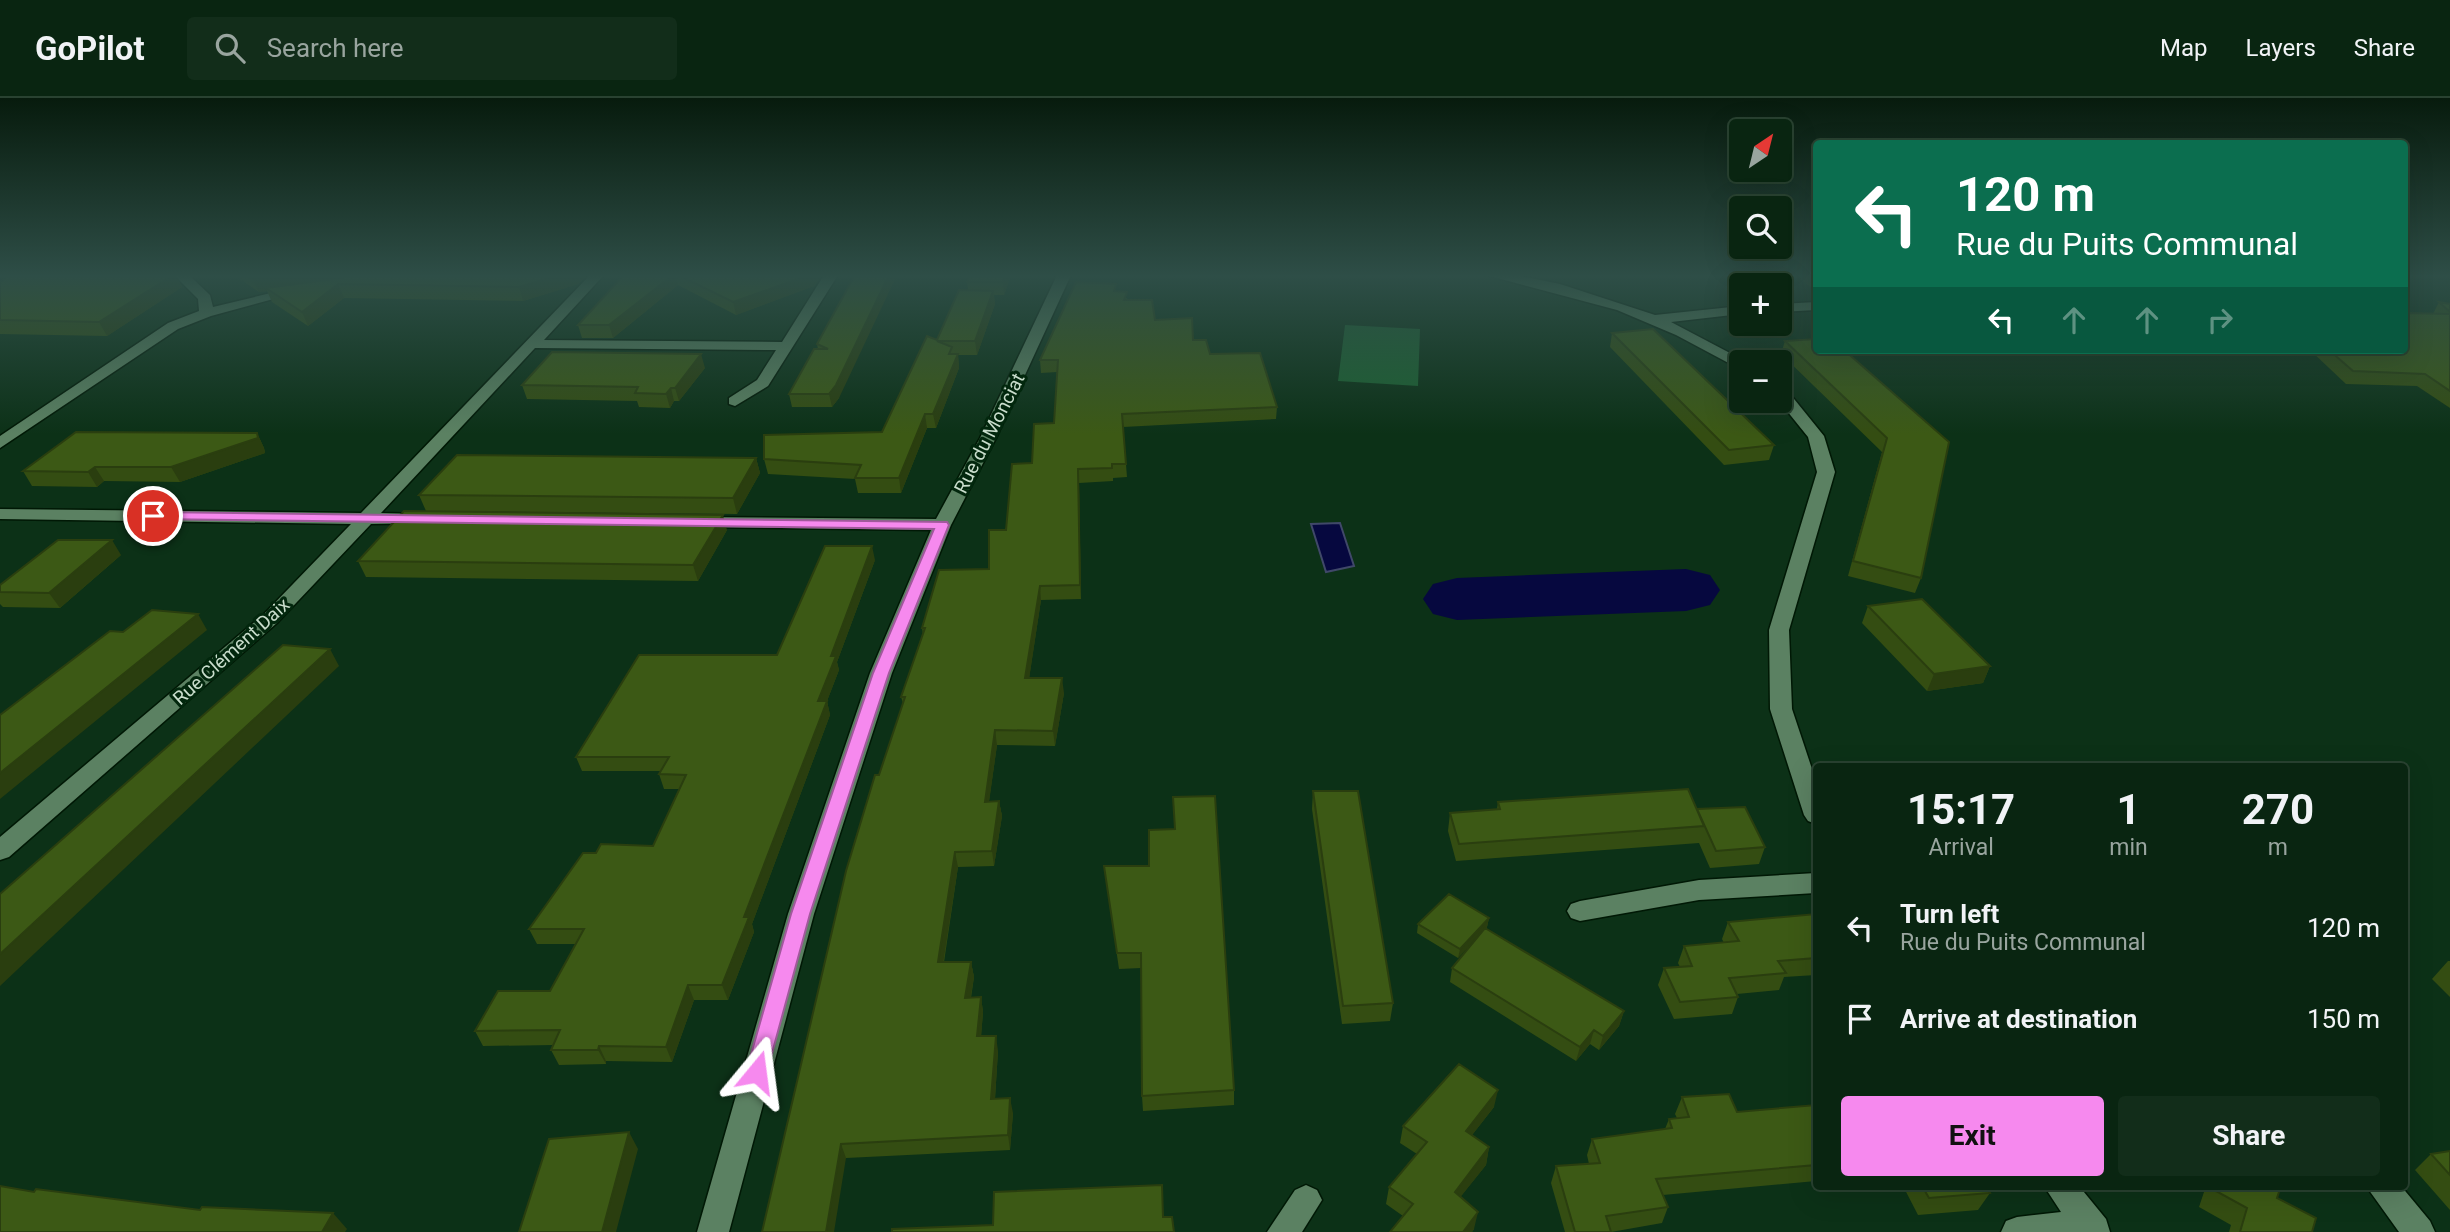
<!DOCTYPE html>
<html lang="en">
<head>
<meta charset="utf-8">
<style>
  body { margin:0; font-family:Roboto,sans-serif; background:#122d1a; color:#f1f3f6; height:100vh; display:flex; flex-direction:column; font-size:26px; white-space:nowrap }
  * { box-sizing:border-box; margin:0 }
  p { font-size:23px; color:#99a59f }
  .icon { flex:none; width:38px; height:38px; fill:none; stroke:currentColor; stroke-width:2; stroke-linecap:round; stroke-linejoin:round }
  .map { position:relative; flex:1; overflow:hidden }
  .drawer { position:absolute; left:1813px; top:665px; width:595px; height:427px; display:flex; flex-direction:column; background:#092511; border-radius:7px; box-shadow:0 7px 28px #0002,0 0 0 2px #294231 }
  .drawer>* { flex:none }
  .guide { position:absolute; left:1813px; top:42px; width:595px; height:214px; border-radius:7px; box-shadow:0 7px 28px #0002,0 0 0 2px #294231; background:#0b6e4f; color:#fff; overflow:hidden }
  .needle { width:46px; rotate:35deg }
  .fabs { position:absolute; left:1729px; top:21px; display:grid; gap:14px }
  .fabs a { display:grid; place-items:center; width:63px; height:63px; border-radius:7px; background:#092511; box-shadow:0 7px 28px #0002,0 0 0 2px #294231; font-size:35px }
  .pin { position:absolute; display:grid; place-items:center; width:60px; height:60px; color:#fff; margin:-30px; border:4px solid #fff; border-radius:50%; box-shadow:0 2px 7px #0007 }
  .me { position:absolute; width:77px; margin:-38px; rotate:16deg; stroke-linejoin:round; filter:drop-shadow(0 0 5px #0008) }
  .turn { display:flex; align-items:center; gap:24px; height:147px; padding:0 28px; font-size:32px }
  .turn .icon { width:91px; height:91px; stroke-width:2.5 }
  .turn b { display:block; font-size:49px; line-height:60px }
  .lanes { display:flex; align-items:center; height:66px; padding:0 28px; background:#0003; justify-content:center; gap:35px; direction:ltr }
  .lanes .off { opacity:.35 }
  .eta { display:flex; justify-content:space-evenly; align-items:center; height:119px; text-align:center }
  .eta b { font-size:42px; font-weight:700; line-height:49px }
  .primary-button { display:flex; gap:14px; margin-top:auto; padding:14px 28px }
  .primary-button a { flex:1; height:80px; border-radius:7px; background:#f689ee; color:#111; font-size:28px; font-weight:700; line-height:80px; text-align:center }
  .primary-button a+a { background:#122d1a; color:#f1f3f6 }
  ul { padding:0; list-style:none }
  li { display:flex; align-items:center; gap:21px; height:91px; padding:0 28px }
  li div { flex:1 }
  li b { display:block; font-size:26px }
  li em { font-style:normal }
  header { display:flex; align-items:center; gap:42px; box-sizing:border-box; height:98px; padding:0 35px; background:#092511; border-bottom:2px solid #294231 }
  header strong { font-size:33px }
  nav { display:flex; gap:38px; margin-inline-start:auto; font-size:24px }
  .search { width:490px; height:63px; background:#122d1a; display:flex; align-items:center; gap:18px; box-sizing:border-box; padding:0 24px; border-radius:7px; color:#99a59f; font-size:26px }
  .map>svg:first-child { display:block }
  .green { fill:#1c6131 }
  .water { fill:#06083f; stroke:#404869; stroke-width:2 }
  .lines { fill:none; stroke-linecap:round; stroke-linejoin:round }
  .river { fill:#06083f; fill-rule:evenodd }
  .street-casing { stroke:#001805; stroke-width:3 }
  .street { fill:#5b8162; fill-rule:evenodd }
  .wall { fill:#344d12 }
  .shaded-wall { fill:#2a3e0f }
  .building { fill:#3c5915; stroke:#2a3e0f; stroke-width:2 }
  .route { fill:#f689ee; stroke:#a0599b; stroke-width:2 }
  .labels { text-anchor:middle; stroke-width:6; stroke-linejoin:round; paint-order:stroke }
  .street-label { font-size:19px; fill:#c9ddcc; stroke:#02270d }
</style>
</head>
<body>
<header>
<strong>GoPilot</strong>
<div class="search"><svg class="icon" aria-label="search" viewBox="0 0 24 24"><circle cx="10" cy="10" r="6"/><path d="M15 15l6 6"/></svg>Search here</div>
<nav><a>Map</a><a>Layers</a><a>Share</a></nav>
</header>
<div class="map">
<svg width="2450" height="1134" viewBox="0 0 2450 1134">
  <rect width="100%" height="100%" fill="#0c3117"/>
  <path class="green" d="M1345 227 1420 231 1418 288 1338 283Z"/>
  <path class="water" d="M1340 425 1354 468 1326 474 1311 426Z"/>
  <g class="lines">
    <path class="river" d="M1686 471 1710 477 1720 492 1710 507 1686 513 1457 522 1433 516 1423 501 1433 486 1457 480Z"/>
    <defs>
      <path id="street" d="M174 177H189L210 197 213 209 296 189 303 193 211 218 178 231 0 350V338L168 225 199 213 198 201Z
        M590 177H604L544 242 782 244 824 177H838L768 288 735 308 729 306V300L757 282 776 252 535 250 381 415 425 416 431 417 434 421 431 425 371 426 278 524 9 759 0 762V739L264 516 351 426 0 421V411L361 415Z
        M1057 177H1071L996 340 951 427 892 575 814 816 729 1134H697L788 816 870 575 931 432 699 429 690 424 699 419 936 421 980 340Z
        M1486 177H1515L1560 186 1655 217 1741 208V216L1671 224 1747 264H1741V270L1736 269 1676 237 1617 212Z
        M1816 204V212L1780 214V206Z
        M1780 289 1786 291 1824 338 1835 374 1789 532 1792 611 1816 683V726L1808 723 1804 717 1770 611 1769 532 1817 374 1808 339 1779 303Z
        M1816 775V795L1699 802 1580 823 1571 820 1567 813 1571 806 1580 803 1699 782Z
        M1306 1087 1317 1092 1322 1102 1302 1134H1267L1295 1092Z
        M2044 1088H2079L2106 1121 2110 1134H2001L2006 1123 2017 1119 2061 1114Z
        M2366 1088H2401L2430 1123 2435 1134H2399Z"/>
    </defs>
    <use href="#street" class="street-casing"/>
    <use href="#street" class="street"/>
  </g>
  <path class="wall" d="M9 177H176L182 189 107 238 0 236V184Z
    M234 177H587L578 186 523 203 344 200 308 228 272 204 267 193 259 194Z
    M624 177H822L814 188 736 217 678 187 613 240H582L578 227Z
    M855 177 839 300 832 309H792L789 296 818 251 817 246Z
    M1011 177 1004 197H994L995 206 977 257H958L959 270 936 330H927L901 395H858L855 381 768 376 764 361 882 334 937 242 968 192 967 184Z
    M1801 177H1816V194L1800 180Z
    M1117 193 1155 222 1193 242 1210 256 1277 309 1276 321 1123 329 1127 379 1113 380V383L1079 385 1081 501 1041 502 1029 580 1064 595 1055 648 997 647 989 703H999L1002 718 994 768 958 769 944 864H971L974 879 971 900 981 899 983 914 981 938 998 953 995 1001 1013 1015 1010 1052 846 1060 762 1134 879 677 903 605 901 599 923 537 922 530 989 471 1032 365 1054 325 1057 274 1041 275 1040 262Z
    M2439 204 2450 206V310L2417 288 2346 286 2310 252H2404L2433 216Z
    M1612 235 1774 347 1769 362 1724 367 1610 249Z
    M1785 243 1949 344 1921 480 1915 495 1848 478 1882 354 1781 256Z
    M705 270 679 303H674L670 310 639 309 637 303 527 301 522 287Z
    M257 335 264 350 265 355 180 384 104 383 97 389 32 388 23 373Z
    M756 360 760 375 737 416 426 413 419 397Z
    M727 432 698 483 366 479 358 463Z
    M121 457 60 510 3 509 0 506V487Z
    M875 462 837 564 839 572 827 603 830 617 752 826 754 834 728 902H694L672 964 606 963V966L559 967 551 952 554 947 483 948 475 933 550 893 576 846H537L529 831 596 755 653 748 679 691H664L659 676 661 673H582L576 659 777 557Z
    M1868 508 1990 568 1983 585 1927 593 1862 525Z
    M1313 693 1393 905 1390 923 1342 926 1312 711Z
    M1498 704 1697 711 1765 749 1759 766 1710 770 1699 745 1456 763 1448 733 1450 715 1497 711Z
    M1104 768 1234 992V1007L1143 1013 1142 998 1141 870 1119 871Z
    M1816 816V877L1784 879 1779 892 1737 896 1738 899 1732 916 1674 921 1658 887 1664 870 1680 869 1678 865 1684 848 1724 845 1722 841 1728 824Z
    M1489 820 1487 829 1486 831 1624 913 1619 928 1599 952 1590 946 1576 963 1450 884 1452 870 1479 838 1458 860 1417 835 1418 826Z
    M2448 863H2450V899L2432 881Z
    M1682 999 1737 1014 1816 1007V1083L1663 1097 1668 1109 1662 1125 1611 1134H1565L1551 1085 1556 1068 1589 1066 1587 1057 1592 1041 1665 1031 1669 1021 1677 1020 1675 1016Z
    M1494 1009 1472 1037 1489 1049 1486 1067 1460 1099 1474 1131 1472 1134H1390L1403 1118 1386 1106 1389 1089 1417 1056 1400 1045 1403 1028Z
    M2450 1053V1112L2415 1072 2431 1056Z
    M1903 1088H1986L1990 1095 1978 1112 1918 1117Z
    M2206 1088H2281L2277 1100 2312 1134H2229L2231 1127 2199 1109Z"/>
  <path class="shaded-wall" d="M173 177H176L182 189 107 238 99 224Z
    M274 177H332L334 180 269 192 266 190 267 193 259 194 252 181Z
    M559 177H587L578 186 523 203 519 189Z
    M673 177H675L678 187 613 240 609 227Z
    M809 177H822L814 188 736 217 733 204Z
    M889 177H897L839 300 832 309 829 296Z
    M1005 177H1011L1004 197 1003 184Z
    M338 186 344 200 308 228 302 214Z
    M993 193 995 206 977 257 975 243Z
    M701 256 705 270 679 303 675 290Z
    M958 256 959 270 936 330 933 316Z
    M671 290 674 303 670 310 666 296Z
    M925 316 927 330 901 395 899 380Z
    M257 335 264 350 265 355 180 384 171 369Z
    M756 360 760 375 737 416 733 400Z
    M95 369 104 383 97 389 88 374Z
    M1078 371 1079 385 1081 501 1080 487Z
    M723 417 727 432 698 483 693 467Z
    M112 442 121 457 60 510 49 495Z
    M872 448 875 462 837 564 839 572 827 603 830 617 752 826 754 834 728 902 722 887 744 819 818 603 831 558Z
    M1040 488 1041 502 1027 595 1025 580Z
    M198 516 207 532 0 701V675Z
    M330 551 339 568 0 888V856Z
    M1990 568 1983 585 1927 593 1934 576Z
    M1062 580 1064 595 1055 648 1053 633Z
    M995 632 997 647 987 719 985 704Z
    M999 703 1002 718 994 768 992 753Z
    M955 754 958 769 941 879 938 864Z
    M1489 820 1487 829 1458 860 1460 851Z
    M971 864 974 879 968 915 965 900Z
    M688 887 694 902 672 964 666 949Z
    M981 899 983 914 980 953 977 938Z
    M1624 913 1619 928 1599 952 1603 938Z
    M1594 932 1590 946 1576 963 1580 949Z
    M996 938 998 953 994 1016 991 1001Z
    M599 948 606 963V966L598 952Z
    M1498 992 1494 1009 1462 1050 1466 1033Z
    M1010 1000 1013 1015 1010 1052 1008 1037Z
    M629 1034 638 1051 616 1134H602Z
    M841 1046 846 1060 834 1134H826Z
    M1489 1049 1486 1067 1451 1111 1455 1094Z
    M1478 1114 1474 1131 1472 1134H1463Z
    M333 1115 347 1131 345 1134H322Z"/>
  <path class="building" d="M9 177H173L99 224 0 222V184Z
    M246 177H274L252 181Z
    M350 177H559L519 189 338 186 302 214 266 190 341 180Z
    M624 177H673L609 227H578Z
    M678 177H809L733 204Z
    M855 177H889L836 287 829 296H789L814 251H828L817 246Z
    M970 177H1005L1003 184H967Z
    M1076 184 1116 186 1114 193 1127 194 1124 202H1152L1155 222 1192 220 1193 242H1206L1210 256 1260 255 1277 309 1122 316 1126 366H1112V370L1078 371 1080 487 1040 488 1025 580H1062L1053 633 995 632 985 704 999 703 992 753 955 754 938 864H971L965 900 981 899 977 938H996L991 1001 1010 1000 1008 1037 841 1046 826 1134H762L846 773 875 677H879L905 599H901L925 530H922L939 472 989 471V432H1006L1012 366 1032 365 1034 326 1054 325 1058 262H1040Z
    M959 192 993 193 975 243H937L952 249 949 256H958L933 316H925L899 380H855L861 367 764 361V337L882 334 927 238 937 242Z
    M2439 204 2450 206V214Z
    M2404 215 2450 216V293L2425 276 2353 273 2329 252H2404Z
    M1653 231 1774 347 1729 352 1612 235Z
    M1816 241V252H1844L1949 344 1921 480 1853 463 1887 340 1785 243Z
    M552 254 701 256 675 290H671L666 296 635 295 638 289 522 287Z
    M76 334 257 335 258 340 171 369H95L88 374 23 373Z
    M457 357 756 360 733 400 419 397Z
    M404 413 723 417 693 467 358 463Z
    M58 442H112L49 495 0 494V487Z
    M825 448H872L831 558H836L818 603H827L744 819H749L722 887H688L666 949 599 948 598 952H551L560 932 475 933 498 893H550L584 831H529L583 755H596L601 746 653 748 686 677 659 676 669 659H576L639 557H777Z
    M1922 501 1990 568 1934 576 1868 508Z
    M152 512 198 516 0 675V617L110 533 123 534Z
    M283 547 330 551 0 856V796Z
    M1688 691 1704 728 1459 746 1450 715 1500 711 1498 704Z
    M1313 693H1358L1393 905 1343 908Z
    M1215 698 1234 992 1142 998 1141 855H1117L1104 768H1149V732L1175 731 1173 699Z
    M1745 709 1765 749 1716 753 1697 711Z
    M1449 796 1489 820 1460 851 1418 826Z
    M1816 816V860L1778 863 1786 875 1729 880 1738 899 1680 904 1664 870 1692 868 1684 848 1739 843 1728 824Z
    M1485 830 1624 913 1603 938 1594 932 1580 949 1452 870Z
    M1459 966 1498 992 1466 1033 1489 1049 1455 1094 1478 1114 1463 1134H1390L1413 1106 1389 1089 1427 1044 1403 1028Z
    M1729 996 1737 1014 1816 1007V1067L1656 1081 1668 1109 1606 1118 1611 1134H1575L1556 1068 1600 1065 1592 1041 1672 1030 1669 1021 1689 1019 1682 999Z
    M629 1034 602 1134H519L549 1041Z
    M2450 1053V1077L2431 1056Z
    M1162 1087 1163 1119H1172L1174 1134H892V1131L993 1127 994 1094Z
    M0 1088 34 1094 36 1091 200 1112 202 1109 333 1115 322 1134H0Z
    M1922 1088H1986L1990 1095 1929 1100Z
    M2215 1088H2281L2277 1100 2316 1120 2312 1134H2240L2247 1110 2214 1092Z"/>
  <linearGradient id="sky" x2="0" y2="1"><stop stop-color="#071b0d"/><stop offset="0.53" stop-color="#2e4e47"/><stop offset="1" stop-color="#2e4e47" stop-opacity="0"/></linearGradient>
  <rect width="2450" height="336" fill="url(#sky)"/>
  <path class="route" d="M153 414 947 424 949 427 889 575 810 816 765 981 757 984 749 981 746 974 791 816 873 575 934 431 148 421 146 418Z"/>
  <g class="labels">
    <g class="street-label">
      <text transform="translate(989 335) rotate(-63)" y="7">Rue du Monciat</text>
      <text transform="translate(231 553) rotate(-42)" y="7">Rue Clément Daix</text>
    </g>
  </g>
</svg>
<div class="fabs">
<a><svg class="needle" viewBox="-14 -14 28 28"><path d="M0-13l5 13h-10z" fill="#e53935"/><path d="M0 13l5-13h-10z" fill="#99a59f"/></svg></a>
<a><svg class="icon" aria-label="search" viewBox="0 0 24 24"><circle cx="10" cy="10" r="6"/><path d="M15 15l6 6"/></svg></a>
<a>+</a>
<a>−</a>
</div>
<div class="pin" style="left:153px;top:418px;background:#d93025"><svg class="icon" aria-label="arrive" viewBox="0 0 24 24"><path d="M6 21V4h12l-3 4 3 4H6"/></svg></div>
<svg class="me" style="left:757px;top:974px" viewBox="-20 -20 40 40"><path d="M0-17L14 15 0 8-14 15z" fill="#f689ee" stroke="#fff" stroke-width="4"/></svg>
<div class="guide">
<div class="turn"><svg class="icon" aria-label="left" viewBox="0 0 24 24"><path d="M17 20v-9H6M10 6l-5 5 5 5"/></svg><div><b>120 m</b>Rue du Puits Communal</div></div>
<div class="lanes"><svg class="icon" aria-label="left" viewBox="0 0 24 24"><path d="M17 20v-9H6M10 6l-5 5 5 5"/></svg><svg class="icon off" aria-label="ahead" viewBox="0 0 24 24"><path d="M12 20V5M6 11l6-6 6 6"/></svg><svg class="icon off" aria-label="ahead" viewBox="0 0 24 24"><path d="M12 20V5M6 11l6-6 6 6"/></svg><svg class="icon off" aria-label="right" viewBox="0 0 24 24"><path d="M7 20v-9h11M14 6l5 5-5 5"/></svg></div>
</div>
<section class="drawer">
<div class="eta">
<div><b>15:17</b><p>Arrival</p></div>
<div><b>1</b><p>min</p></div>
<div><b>270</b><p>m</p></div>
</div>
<ul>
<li><svg class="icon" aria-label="left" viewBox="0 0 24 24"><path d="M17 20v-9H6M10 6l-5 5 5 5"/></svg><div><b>Turn left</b><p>Rue du Puits Communal</p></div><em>120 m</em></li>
<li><svg class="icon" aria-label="arrive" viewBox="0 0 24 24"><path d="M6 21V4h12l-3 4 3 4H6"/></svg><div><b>Arrive at destination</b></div><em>150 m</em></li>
</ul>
<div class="primary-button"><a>Exit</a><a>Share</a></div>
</section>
</div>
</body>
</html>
